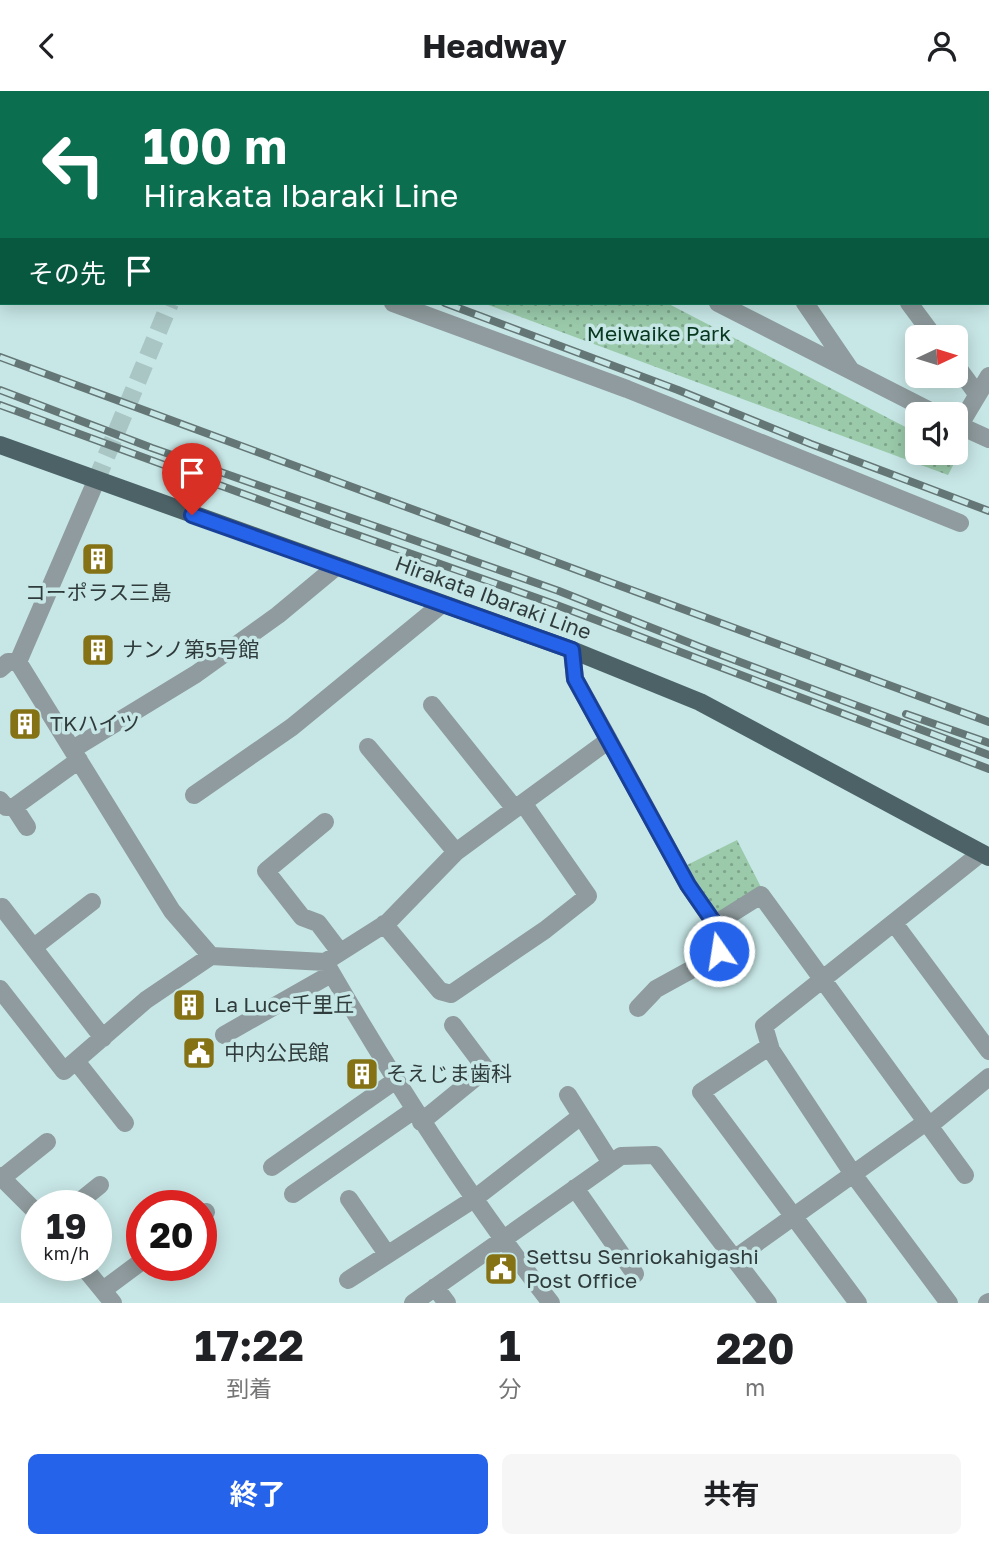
<!DOCTYPE html>
<html lang="ja">
<head>
<meta charset="utf-8">
<style>
  body { margin:0; font-family:"Golos Text","Noto Sans JP",sans-serif; background:#f6f6f6; color:#202124; height:100vh; display:flex; flex-direction:column; font-size:26px; white-space:nowrap }
  * { box-sizing:border-box; margin:0 }
  p { font-size:23px; color:#757577 }
  .icon { flex:none; width:38px; height:38px; fill:none; stroke:currentColor; stroke-width:2; stroke-linecap:round; stroke-linejoin:round }
  .map { position:relative; height:1212px; overflow:hidden }
  .side { display:flex; flex-direction:column; background:#fff; flex:1 }
  .side>* { flex:none }
  .banner { position:absolute; left:0px; top:0px; width:990px; height:214px; box-shadow:0 4px 18px #0003; background:#0b6e4f; color:#fff; overflow:hidden }
  .needle { width:46px; rotate:86deg }
  .controls { position:absolute; left:905px; top:234px; display:grid; gap:14px }
  .controls a { display:grid; place-items:center; width:63px; height:63px; border-radius:10px; background:#fff; box-shadow:0 4px 18px #0003; font-size:35px }
  .speed { position:absolute; left:21px; top:1099px; display:flex; gap:14px; font-size:35px; font-weight:700; text-align:center }
  .speed>* { display:grid; place-content:center; width:91px; height:91px; border-radius:50%; background:#fff; box-shadow:0 4px 18px #0003; line-height:1 }
  .speed small { font-size:18px; font-weight:400 }
  .speed .limit { border:10px solid #d22; background:#fff; color:#111 }
  .pin { position:absolute; display:grid; place-items:center; width:60px; height:60px; color:#fff; margin:-72px -30px; border-radius:50% 50% 50% 0; rotate:-45deg; box-shadow:0 0 7px #0007 }
  .pin .icon { rotate:45deg }
  .me { position:absolute; width:77px; margin:-38px; rotate:347deg; stroke-linejoin:round; filter:drop-shadow(0 0 5px #0008) }
  .turn { display:flex; align-items:center; gap:24px; height:147px; padding:0 28px; font-size:32px }
  .turn .icon { width:91px; height:91px; stroke-width:2.5 }
  .turn b { display:block; font-size:49px; line-height:60px }
  .then { display:flex; align-items:center; height:66px; padding:0 28px; background:#0003; gap:14px; font-size:26px }
  .eta { display:flex; justify-content:space-evenly; align-items:center; height:119px; text-align:center }
  .eta b { font-size:42px; font-weight:700; line-height:49px }
  .button { display:flex; gap:14px; margin-top:auto; padding:14px 28px }
  .button a { flex:1; height:80px; border-radius:10px; background:#2563eb; color:#fff; font-size:28px; font-weight:700; line-height:80px; text-align:center }
  .button a+a { background:#f6f6f6; color:#202124 }
  header { display:flex; justify-content:space-between; align-items:center; height:91px; padding:0 28px; background:#fff; font-size:32px; font-weight:700 }
  .map>svg:first-child { display:block }
  .park { fill:url(#park-dots) }
  .lines { fill:none; stroke-linecap:round; stroke-linejoin:round }
  .minor-tunnel { stroke:#a9c5c4; stroke-width:18; stroke-dasharray:18 9; stroke-linecap:butt }
  .minor { stroke:#8f9b9e; stroke-width:18 }
  .major { stroke:#4c6267; stroke-width:18 }
  .rail-casing { stroke:#647776; stroke-width:8 }
  .rail { stroke:#c7e7e6; stroke-width:5; stroke-dasharray:16; stroke-linecap:butt }
  .route-casing { stroke:#184099; stroke-width:18 }
  .route { stroke:#2563eb; stroke-width:12 }
  .labels { text-anchor:middle; stroke-width:7; stroke-linejoin:round; paint-order:stroke }
  .park-label { font-size:21px; fill:#07381f; stroke:#c7e7e6 }
  .poi-label { font-size:21px; fill:#303c3c; stroke:#c7e7e6; text-anchor:start }
  .street-label { font-size:21px; fill:#303c3c; stroke:#c7e7e6 }
</style>
</head>
<body>
<header><svg class="icon" aria-label="back" viewBox="0 0 24 24"><path d="M15 5l-7 7 7 7"/></svg>Headway<svg class="icon" aria-label="person" viewBox="0 0 24 24"><circle cx="12" cy="8" r="4"/><path d="M4 21q1-7 8-7t8 7"/></svg></header>
<div class="map">
<svg width="989" height="1212" viewBox="0 0 989 1212">
  <defs>
    <pattern id="park-dots" width="8" height="8" patternUnits="userSpaceOnUse" patternTransform="scale(1.75)"><rect width="8" height="8" fill="#9acaaa"/><path d="M2 2h.1M6 6h.1" fill="none" stroke="#7ea58c" stroke-width="1.8" stroke-linecap="round"/></pattern>
  </defs>
  <rect width="100%" height="100%" fill="#c7e7e6"/>
  <path class="park" d="M0 0H290L293 2H2V38Z
    M483 212H667L917 342V362L959 363 948 384Z
    M737 749 762 798 717 827 683 776Z"/>
  <g class="lines">
    <path class="minor-tunnel" d="M257 2 258 0
      M96 390 170 212"/>
    <path class="minor" d="M331 0 334 2
      M709 0 711 2
      M978 0 979 2
      M518 2 520 0
      M660 2 662 0
      M817 2 820 0
      M989 18V19
      M0 70 2 71
      M393 212 627 298 960 432
      M718 212 938 324
      M805 212 850 278
      M909 212 935 247
      M956 274 977 303
      M956 333 989 348
      M959 335 989 285
      M18 571 172 820 211 865 325 871 388 831 456 761 609 649 575 588 572 559
      M18 571 96 390
      M0 578 8 571H18
      M432 614 515 718
      M609 649 688 794 715 833 761 804 965 1084
      M368 656 456 761
      M73 658 196 583 278 524 337 475
      M194 704 292 636 442 513
      M0 709 6 716H14L79 669
      M14 716 27 736
      M325 731 266 780 302 826 318 832 340 861
      M2 816 103 947
      M894 832 989 960
      M384 833 440 900 451 903 545 839 588 805 523 712
      M34 856 92 811
      M325 871C394 990 467 1104 551 1212
      M0 898 64 980 146 909 211 865
      M638 917 656 898 716 865 721 851 715 833
      M224 944 331 883
      M770 955 701 1001 858 1212
      M76 970 125 1032
      M568 1004 611 1072
      M421 1031 486 978 453 934
      M929 1035 989 986
      M272 1076 396 989
      M0 1085 37 1122
      M2 1087 47 1051
      M575 1097 635 1183
      M293 1103 414 1019
      M349 1108 387 1163
      M74 1115 100 1094
      M201 1125 206 1121
      M734 1168 926 1031
      M82 1174 113 1212
      M348 1189 474 1108 581 1025
      M435 1196 447 1212
      M103 1199 142 1170
      M413 1212 621 1065 655 1064 768 1212
      M949 1212 853 1083 771 959 764 935 981 762
      M987 1212 989 1211"/>
    <path class="major" d="M0 354 572 559 700 611 989 766"/>
    <defs>
      <path id="rail" d="M0 49 2 50
        M445 212 678 299 811 353 989 420
        M0 266 989 631
        M0 299 152 357 559 500 700 556 989 664
        M0 314 326 433 554 513 989 678
        M906 623 989 652"/>
    </defs>
    <use href="#rail" class="rail-casing"/>
    <use href="#rail" class="rail"/>
  </g>
  <g class="lines">
    <defs>
      <path id="route" d="M192 424 572 559 575 588 688 794 715 833 721 850 719 860"/>
    </defs>
    <use href="#route" class="route-casing"/>
    <use href="#route" class="route"/>
  </g>
  <defs>
    <symbol id="building-square" viewBox="-11 -11 22 22"><rect x="-9" y="-9" width="18" height="18" rx="4" fill="#857214" stroke="#c7e7e6"/><path d="M-4-6H4V6H1V3H-1V6H-4ZM-2.5-4.3h1.7v1.8h-1.7ZM.8-4.3h1.7v1.8H.8ZM-2.5-1h1.7V.8h-1.7ZM.8-1h1.7V.8H.8Z" fill="#fff"/></symbol>
    <symbol id="civic-square" viewBox="-11 -11 22 22"><rect x="-9" y="-9" width="18" height="18" rx="4" fill="#857214" stroke="#c7e7e6"/><path d="M-.6-6.5H3V-4.5H.6V-3L4-1V1h2V6H-6V1h2V-1L-.6-3ZM-1.2 2.5V6h2.4V2.5Z" fill="#fff"/></symbol>
  </defs>
  <g fill-rule="evenodd">
    <use href="#building-square" x="79" y="449" width="38" height="38"/>
    <use href="#building-square" x="79" y="540" width="38" height="38"/>
    <use href="#building-square" x="6" y="614" width="38" height="38"/>
    <use href="#building-square" x="170" y="895" width="38" height="38"/>
    <use href="#civic-square" x="180" y="943" width="38" height="38"/>
    <use href="#building-square" x="343" y="964" width="38" height="38"/>
    <use href="#civic-square" x="482" y="1159" width="38" height="38"/>
  </g>
  <g class="labels">
    <g class="park-label">
      <text x="659" y="250">Meiwaike Park</text>
    </g>
    <g class="poi-label">
      <text x="98" y="509" text-anchor="middle">コーポラス三島</text>
      <text x="122" y="566">ナンノ第5号館</text>
      <text x="50" y="640">TKハイツ</text>
      <text x="214" y="921">La Luce千里丘</text>
      <text x="224" y="969">中内公民館</text>
      <text x="386" y="990">そえじま歯科</text>
      <text x="526" y="1173">Settsu Senriokahigashi<tspan x="526" dy="24">Post Office</tspan></text>
    </g>
    <g class="street-label">
      <text transform="translate(493 507) rotate(20)" y="7">Hirakata Ibaraki Line</text>
    </g>
  </g>
</svg>
<div class="controls">
<a><svg class="needle" viewBox="-14 -14 28 28"><path d="M0-13l5 13h-10z" fill="#e53935"/><path d="M0 13l5-13h-10z" fill="#757577"/></svg></a>
<a><svg class="icon" aria-label="sound" viewBox="0 0 24 24"><path d="M4 9h4l5-4v14l-5-4H4zM17 9q2 3 0 6"/></svg></a>
</div>
<div class="speed"><div>19<small>km/h</small></div><div class="limit">20</div></div>
<div class="pin" style="left:192px;top:424px;background:#d93025"><svg class="icon" aria-label="arrive" viewBox="0 0 24 24"><path d="M6 21V4h12l-3 4 3 4H6"/></svg></div>
<svg class="me" style="left:719px;top:860px" viewBox="-20 -20 40 40"><circle r="17" fill="#2563eb" stroke="#fff" stroke-width="3"/><path d="M0-11L8 9 0 5-8 9z" fill="#fff"/></svg>
<div class="banner">
<div class="turn"><svg class="icon" aria-label="left" viewBox="0 0 24 24"><path d="M17 20v-9H6M10 6l-5 5 5 5"/></svg><div><b>100 m</b>Hirakata Ibaraki Line</div></div>
<div class="then">その先<svg class="icon" aria-label="arrive" viewBox="0 0 24 24"><path d="M6 21V4h12l-3 4 3 4H6"/></svg></div>
</div>
</div>
<section class="side">
<div class="eta">
<div><b>17:22</b><p>到着</p></div>
<div><b>1</b><p>分</p></div>
<div><b>220</b><p>m</p></div>
</div>
<div class="button"><a>終了</a><a>共有</a></div>
</section>
</body>
</html>
